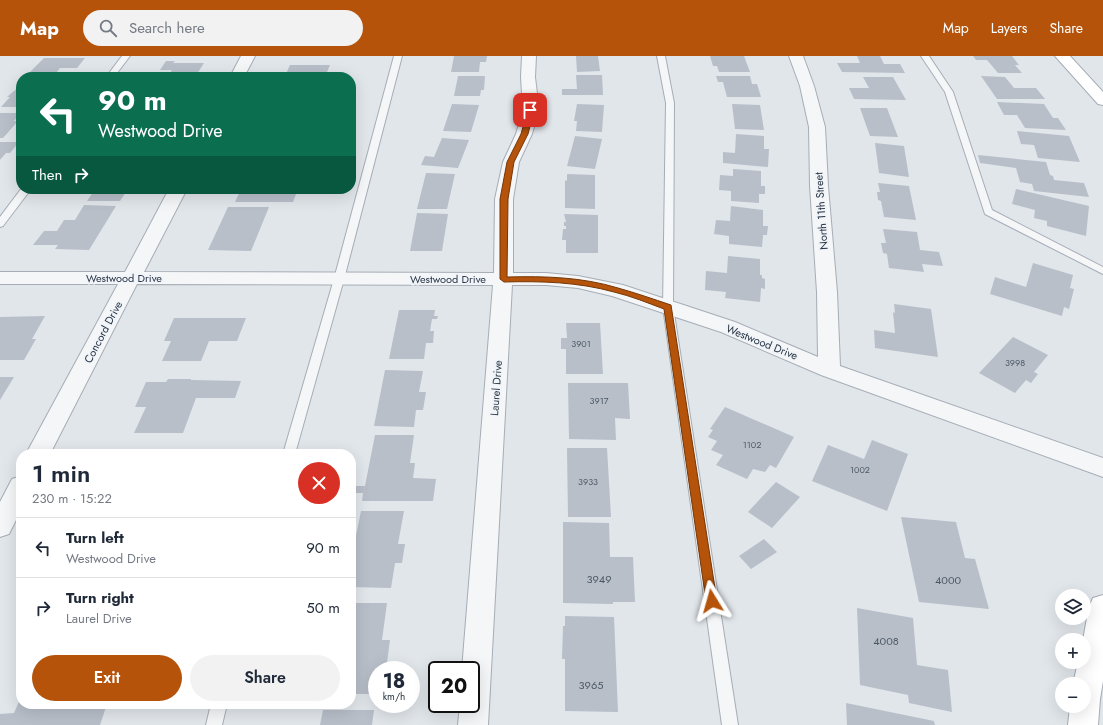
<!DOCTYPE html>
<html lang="en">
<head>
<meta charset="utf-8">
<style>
  body { margin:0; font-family:Jost,sans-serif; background:#f2f2f3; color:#1f2937; height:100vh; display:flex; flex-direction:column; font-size:15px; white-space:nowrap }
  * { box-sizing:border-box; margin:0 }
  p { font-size:13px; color:#747a83 }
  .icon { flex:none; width:22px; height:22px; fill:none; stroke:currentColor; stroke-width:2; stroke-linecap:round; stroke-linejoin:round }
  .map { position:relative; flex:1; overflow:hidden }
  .side { position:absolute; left:16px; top:393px; width:340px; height:260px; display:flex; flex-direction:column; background:#fff; border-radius:16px; box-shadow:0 4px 16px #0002 }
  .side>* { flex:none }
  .hud { position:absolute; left:16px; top:16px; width:340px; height:122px; border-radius:16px; box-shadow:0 4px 16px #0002; background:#0b6e4f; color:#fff; overflow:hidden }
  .buttons { position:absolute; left:1055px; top:533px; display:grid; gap:8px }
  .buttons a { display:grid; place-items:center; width:36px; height:36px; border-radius:50%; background:#fff; box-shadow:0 4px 16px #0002; font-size:20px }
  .speed { position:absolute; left:368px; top:605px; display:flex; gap:8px; font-size:20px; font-weight:700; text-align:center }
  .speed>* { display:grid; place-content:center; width:52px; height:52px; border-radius:50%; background:#fff; box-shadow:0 4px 16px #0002; line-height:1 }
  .speed small { font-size:10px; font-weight:400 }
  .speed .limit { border:2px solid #111; border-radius:6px; background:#fff; color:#111 }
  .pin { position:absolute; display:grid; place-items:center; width:34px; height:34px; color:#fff; margin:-17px; border-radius:8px; box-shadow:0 2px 6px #0006 }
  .me { position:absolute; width:44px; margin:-22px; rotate:352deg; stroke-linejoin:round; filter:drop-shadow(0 0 3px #0008) }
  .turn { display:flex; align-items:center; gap:14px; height:84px; padding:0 16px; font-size:18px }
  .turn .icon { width:52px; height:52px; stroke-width:2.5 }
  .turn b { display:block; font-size:28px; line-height:34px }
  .then { display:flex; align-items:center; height:38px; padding:0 16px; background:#0003; gap:8px; font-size:15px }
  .round { display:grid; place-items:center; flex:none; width:42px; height:42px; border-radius:21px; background:#f2f2f3 }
  .head { display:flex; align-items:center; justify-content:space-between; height:68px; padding:0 16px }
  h1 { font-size:24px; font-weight:600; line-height:30px }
  .cta { display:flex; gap:8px; margin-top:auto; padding:8px 16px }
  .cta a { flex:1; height:46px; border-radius:24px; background:#b45309; color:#fff; font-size:16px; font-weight:600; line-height:46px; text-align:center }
  .cta a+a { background:#f2f2f3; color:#1f2937 }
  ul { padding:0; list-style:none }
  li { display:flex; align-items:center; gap:12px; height:60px; padding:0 16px; border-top:1px solid #e0e1e3 }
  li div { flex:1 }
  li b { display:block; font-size:15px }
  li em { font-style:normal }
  header { display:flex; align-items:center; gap:24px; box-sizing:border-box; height:56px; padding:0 20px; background:#b45309; color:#fff }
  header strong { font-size:19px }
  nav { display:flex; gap:22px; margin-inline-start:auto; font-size:14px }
  .search { width:280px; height:36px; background:#f2f2f3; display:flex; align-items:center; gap:10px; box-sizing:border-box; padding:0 14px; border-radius:22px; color:#747a83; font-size:15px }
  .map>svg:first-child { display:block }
  .building { fill:#b8bfc9 }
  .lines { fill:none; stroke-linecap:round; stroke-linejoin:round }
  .service-casing { stroke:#a6adb6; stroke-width:2 }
  .minor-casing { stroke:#a6adb6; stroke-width:2 }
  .secondary-casing { stroke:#a6adb6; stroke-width:2 }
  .service { fill:#f4f6f8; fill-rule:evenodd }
  .minor { fill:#f4f6f8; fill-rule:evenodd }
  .secondary { fill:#fff; fill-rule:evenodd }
  .route { fill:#b45309; stroke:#753606 }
  .labels { text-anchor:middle; stroke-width:3.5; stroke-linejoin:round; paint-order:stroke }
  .number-label { font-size:9px; fill:#4c5865 }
  .street-label { font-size:11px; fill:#283544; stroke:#f1f4f8 }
  .near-number-label { font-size:11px; fill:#4c5865 }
</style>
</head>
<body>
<header>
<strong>Map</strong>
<div class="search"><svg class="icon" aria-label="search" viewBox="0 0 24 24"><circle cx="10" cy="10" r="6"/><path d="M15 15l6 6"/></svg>Search here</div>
<nav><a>Map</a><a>Layers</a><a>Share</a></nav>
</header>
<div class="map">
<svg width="1103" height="669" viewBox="0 0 1103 669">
  <rect width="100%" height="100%" fill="#e1e6eb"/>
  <path class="building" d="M454 0H487L486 6H480L479 16H451Z
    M576 0H598L600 15 577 16Z
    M710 0H744L750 16H719L717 10H713Z
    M857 0H880L884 8H900L905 17 842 16 837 7H860Z
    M973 0H1012L1019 9H1015L1022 17H998L987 4H976Z
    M44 2H85L77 12H60L53 21H25Z
    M166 5H175L173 7H204L195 21H167L172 14H160Z
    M290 9H330L327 16H333L331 21 285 20Z
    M576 19H602L603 39H562V33H577Z
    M458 20H485L484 34H481L480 40H454Z
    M716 20H750L752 28H757L761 41H727L723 26H718Z
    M981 20 1005 21 1014 32H1036L1045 43H997Z
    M863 21H893L906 44 854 43 849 32H869Z
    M21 29V51H1L10 41H7Z
    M997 46 1044 48 1053 62H1058L1066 74 1025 72 1017 59H1004Z
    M452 48 479 49 471 76 443 75Z
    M577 48 604 49 602 76 576 75 577 65H574Z
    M732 48 760 49 764 74 735 73Z
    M860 52H887L898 81 870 80Z
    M0 57H21L14 65H18L3 82H0Z
    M1017 75 1069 80 1080 106 1038 102 1034 89 1021 88Z
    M736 78 764 80V93H769L768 111 723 107V96L735 97Z
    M575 80 602 83 595 113 567 110Z
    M442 82 469 84 458 112 421 109 425 100 434 101Z
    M0 86H19L10 97H6L0 104Z
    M875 87 904 90 909 121 879 117Z
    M978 99 1046 106 1050 119 1053 120 1054 124 1084 127 1089 141 1034 135 1032 128 1020 126 1016 112 980 107Z
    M733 113 761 115V130H765V138H759V147L731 145V135L719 134 720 119 733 120Z
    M426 117 455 118 447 153H417Z
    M567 118 595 119V153L565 152V124L567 125Z
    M878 127 909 130 916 164 884 161 881 145 878 144 877 136H880Z
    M95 133H128L120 145H87Z
    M241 133H298L293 146H235Z
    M1016 133 1089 150 1086 180 1047 170V165L1034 162 1035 154 1012 148Z
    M84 149 116 150 89 194 55 193 58 189H33L44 175H57L64 164H75Z
    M731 150 763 154V170H768L767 179H763L762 191 729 188V180L714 178 716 164 730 165Z
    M228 151H269L251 195 208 194Z
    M417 157 448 158 442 195H410Z
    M564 158 598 159V197H566V184H562L563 173H566V170H564V166H566Z
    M883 173 917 176 920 194 939 196 943 210 922 208 924 216 889 212 887 198 883 197 881 187H886Z
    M728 200 760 203V219H762V222L765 223V233L761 232 760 246 725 242 726 236 705 234 706 215 727 217Z
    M1033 207 1073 219 1070 232 1074 233 1069 253 1064 251 1062 260 990 238 995 221 1026 231Z
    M894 248 931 253 938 301 875 292 874 274 895 277 893 256 895 257Z
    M399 254H435L434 260H438L437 263H432L430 275H434L433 287H426L424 303H389Z
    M45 260 32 283H36L24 304H0V261Z
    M174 262H246L237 285H209L201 305H162L171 285H164Z
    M566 267H600L603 318H566V293H561V282H567Z
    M1013 281 1048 299 1034 316 1038 318 1031 327 1026 324 1015 337 979 317Z
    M385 314 423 315 419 336H426L423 354H416L414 371 374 370Z
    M0 321H14L0 344Z
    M168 323H191V324L241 325 235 342H196L183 377H134L146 351H135L146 326H166Z
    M568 327H628L630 363 615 362 616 384 569 383Z
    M725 351 794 381 776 412 770 409 765 416 753 413 747 423 716 409 723 399 711 394 717 385 708 381 713 374 710 373Z
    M375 379H414L410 407H415L413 422 436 423 433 445H362L363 437H354L356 430H365Z
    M872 384 908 398 887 455 812 425 828 389 864 403Z
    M567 392H607L611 461H568Z
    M115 395H177L176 398H114Z
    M776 426 800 441 772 472 748 456Z
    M361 455H404L398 488H405L402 507H395L391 532 351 531V504Z
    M901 461 956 466 965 502 975 503 989 553 919 546Z
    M563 466 609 467 610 501H633L635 546H613V548L563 547Z
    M764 483 777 496 751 513 739 500Z
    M351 547H387L382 584H390L386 614H377V621H375L372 638H351Z
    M857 552 913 562 917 609 948 614 952 656 909 647 908 639 860 629Z
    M565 560 614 561 618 656 565 655V603H562L563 570H565Z
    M21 641V648H107L100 669H0V658L14 657Z
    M846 647 934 665 935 669H847Z
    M323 654H374L372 669H320Z"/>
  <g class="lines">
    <defs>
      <path id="service" d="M122 0H130L114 21H106Z
        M394 0H402L344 223 295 398H283L334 223Z
        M657 0H665L674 47 673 251 738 669H722L663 251 666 47Z
        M921 0H929L953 36 992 154 1103 211V218L985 158 945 36Z
        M21 133H31L3 170 0 171V161Z
        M211 648H227L222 669H206Z"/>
      <path id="minor" d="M241 0H255L244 21H230Z
        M522 0H536L535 21 539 54 532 78 519 106 513 143V217H546L578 220 623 229 735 266 818 301 817 236 810 130 809 71 800 30 789 0H803L814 30 825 71 828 130 837 236 840 310 1103 402V421L821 319 721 276 612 240 578 232 546 229H512L488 669H458L460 648H471V614H462L493 229 137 228 50 398H26L118 228H0V216H125L169 133H187L144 216 494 217 495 143 503 106 516 78 523 54 521 21Z
        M21 420V454L9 478 0 481V446L12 423Z"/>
      <path id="secondary" d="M1055 0H1070L1103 36V49L1098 48Z
        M1103 539V625L1100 643 1098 669H1068L1070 650H1084V628H1073L1078 606H1084V584H1083L1089 551 1093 542Z"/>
    </defs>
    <use href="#service" class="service-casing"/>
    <use href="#minor" class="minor-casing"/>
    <use href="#secondary" class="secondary-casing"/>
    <use href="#service" class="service"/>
    <use href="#minor" class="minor"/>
    <use href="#secondary" class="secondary"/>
  </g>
  <path class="route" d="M528 53 534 54 528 78 514 106 508 143 507 221C545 220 582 221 618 232 636 237 653 243 671 249L717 545 716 549 712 550 708 549 706 545 664 253C648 247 631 240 614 236 578 226 541 225 504 226L500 223V143L507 106 521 78Z"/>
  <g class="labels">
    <g class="number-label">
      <text x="581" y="291">3901</text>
      <text x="1015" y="310">3998</text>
      <text x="599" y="348">3917</text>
      <text x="752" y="392">1102</text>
      <text x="860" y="417">1002</text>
      <text x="588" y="429">3933</text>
    </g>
    <g class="street-label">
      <text transform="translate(821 155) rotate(-94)" y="4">North 11th Street</text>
      <text x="124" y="226">Westwood Drive</text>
      <text x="448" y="227">Westwood Drive</text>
      <text transform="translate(103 276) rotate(-62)" y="4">Concord Drive</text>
      <text transform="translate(762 286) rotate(22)" y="4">Westwood Drive</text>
      <text transform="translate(496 332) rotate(-86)" y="4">Laurel Drive</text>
    </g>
    <g class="near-number-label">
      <text x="599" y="527">3949</text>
      <text x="948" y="528">4000</text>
      <text x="886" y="589">4008</text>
      <text x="591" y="633">3965</text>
    </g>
  </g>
</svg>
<div class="buttons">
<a><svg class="icon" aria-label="layers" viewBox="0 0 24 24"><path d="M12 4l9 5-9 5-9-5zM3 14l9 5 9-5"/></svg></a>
<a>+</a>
<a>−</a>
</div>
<div class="speed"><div>18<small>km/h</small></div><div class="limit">20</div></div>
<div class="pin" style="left:530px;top:54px;background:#d93025"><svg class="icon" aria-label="arrive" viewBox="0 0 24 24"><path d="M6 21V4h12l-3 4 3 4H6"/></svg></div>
<svg class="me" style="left:712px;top:545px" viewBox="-20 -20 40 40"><path d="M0-17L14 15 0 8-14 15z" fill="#b45309" stroke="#fff" stroke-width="4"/></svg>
<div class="hud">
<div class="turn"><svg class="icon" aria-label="left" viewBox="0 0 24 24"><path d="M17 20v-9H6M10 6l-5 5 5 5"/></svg><div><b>90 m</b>Westwood Drive</div></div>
<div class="then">Then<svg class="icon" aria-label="right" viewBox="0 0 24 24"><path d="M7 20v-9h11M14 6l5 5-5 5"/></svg></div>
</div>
<section class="side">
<div class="head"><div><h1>1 min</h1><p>230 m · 15:22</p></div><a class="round" style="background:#d93025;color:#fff"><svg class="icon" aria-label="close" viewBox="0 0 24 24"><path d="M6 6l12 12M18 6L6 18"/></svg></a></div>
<ul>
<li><svg class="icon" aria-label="left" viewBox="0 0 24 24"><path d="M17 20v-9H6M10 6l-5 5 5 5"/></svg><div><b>Turn left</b><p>Westwood Drive</p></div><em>90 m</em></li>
<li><svg class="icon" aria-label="right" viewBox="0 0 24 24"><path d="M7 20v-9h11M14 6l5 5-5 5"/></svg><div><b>Turn right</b><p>Laurel Drive</p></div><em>50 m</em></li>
</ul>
<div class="cta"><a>Exit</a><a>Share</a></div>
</section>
</div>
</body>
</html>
